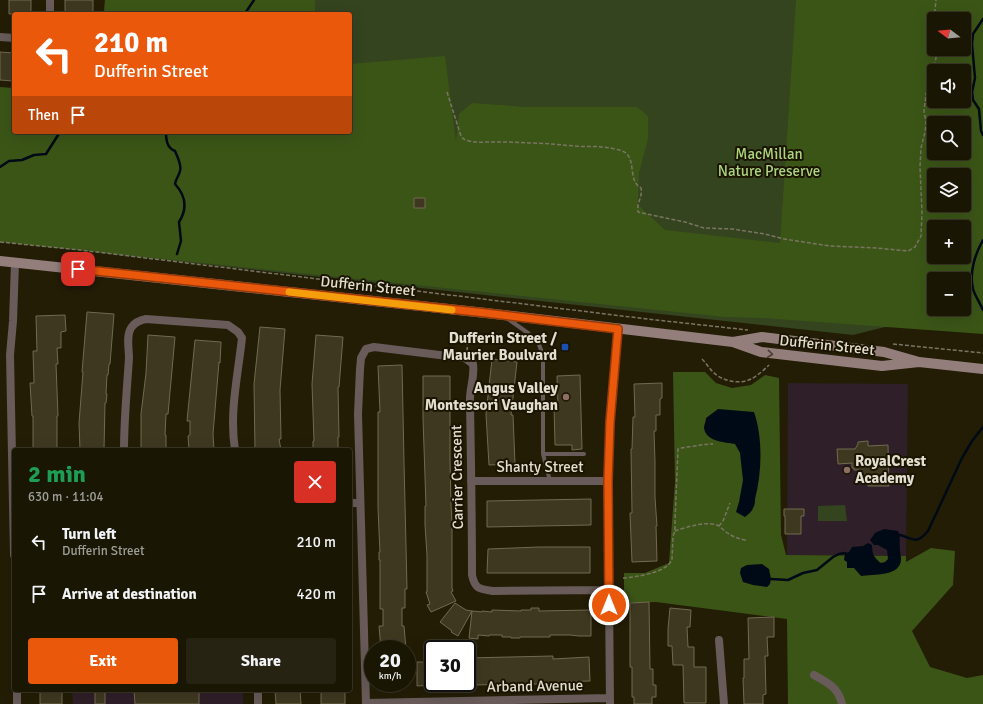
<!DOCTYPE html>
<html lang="en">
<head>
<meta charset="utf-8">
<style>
  body { margin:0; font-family:Signika,sans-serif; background:#272313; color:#f1f3f6; height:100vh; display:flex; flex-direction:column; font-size:15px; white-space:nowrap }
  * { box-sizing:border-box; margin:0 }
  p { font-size:13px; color:#9f9f9a }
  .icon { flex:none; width:22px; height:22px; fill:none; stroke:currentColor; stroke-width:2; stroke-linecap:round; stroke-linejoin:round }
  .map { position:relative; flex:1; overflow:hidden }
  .drawer { position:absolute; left:12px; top:448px; width:340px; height:244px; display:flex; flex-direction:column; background:#1a1604; border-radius:4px; box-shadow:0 4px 16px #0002,0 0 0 1px #383526 }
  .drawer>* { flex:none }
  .top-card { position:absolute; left:12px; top:12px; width:340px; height:122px; border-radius:4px; box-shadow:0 4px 16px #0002,0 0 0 1px #383526; background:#ea580c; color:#fff; overflow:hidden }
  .needle { width:26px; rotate:286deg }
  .controls { position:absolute; left:927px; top:12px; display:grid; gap:8px }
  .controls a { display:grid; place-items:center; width:44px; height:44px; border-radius:4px; background:#1a1604; box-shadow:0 4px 16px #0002,0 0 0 1px #383526; font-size:20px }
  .speed { position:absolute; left:364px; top:640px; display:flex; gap:8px; font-size:20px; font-weight:700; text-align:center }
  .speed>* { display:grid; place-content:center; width:52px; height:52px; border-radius:50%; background:#1a1604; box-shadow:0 4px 16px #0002,0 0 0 1px #383526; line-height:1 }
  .speed small { font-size:10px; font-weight:400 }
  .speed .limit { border:2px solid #111; border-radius:6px; background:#fff; color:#111 }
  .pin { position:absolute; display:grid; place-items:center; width:34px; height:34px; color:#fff; margin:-17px; border-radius:8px; box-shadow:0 2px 6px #0006 }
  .me { position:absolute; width:44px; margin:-22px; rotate:0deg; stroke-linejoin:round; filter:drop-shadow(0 0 3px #0008) }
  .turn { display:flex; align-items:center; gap:14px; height:84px; padding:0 16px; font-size:18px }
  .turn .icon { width:52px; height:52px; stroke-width:2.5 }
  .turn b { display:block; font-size:28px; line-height:34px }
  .then { display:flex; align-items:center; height:38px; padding:0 16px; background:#0003; gap:8px; font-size:15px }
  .round { display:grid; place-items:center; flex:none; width:42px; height:42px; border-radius:4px; background:#272313 }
  .overview { display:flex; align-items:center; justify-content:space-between; height:68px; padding:0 16px }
  h1 { font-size:24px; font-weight:700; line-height:30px; color:#1e9e55 }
  .cta { display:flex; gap:8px; margin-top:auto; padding:8px 16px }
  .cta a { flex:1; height:46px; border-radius:4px; background:#ea580c; color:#fff; font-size:16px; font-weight:700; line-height:46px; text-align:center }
  .cta a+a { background:#272313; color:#f1f3f6 }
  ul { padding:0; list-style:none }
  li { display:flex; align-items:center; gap:12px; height:52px; padding:0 16px }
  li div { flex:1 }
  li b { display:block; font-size:15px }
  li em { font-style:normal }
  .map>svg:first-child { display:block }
  .education { fill:#2f1f28 }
  .green { fill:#33441f }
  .forest { fill:#3b5517; fill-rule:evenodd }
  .water { fill:#000a16 }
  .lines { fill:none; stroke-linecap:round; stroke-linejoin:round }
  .stream { stroke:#000a16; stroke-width:2.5 }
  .building { fill:#3f3821; stroke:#716a51 }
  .path { stroke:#7a7562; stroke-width:1.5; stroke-dasharray:4 2; stroke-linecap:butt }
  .lane { stroke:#685b5a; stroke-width:4 }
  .street { stroke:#685b5a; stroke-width:8 }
  .secondary { stroke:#937e7c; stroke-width:10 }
  .oneway { stroke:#4a3e32 }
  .route-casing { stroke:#983908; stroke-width:10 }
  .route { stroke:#ea580c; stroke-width:7 }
  .slow { stroke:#f59e0b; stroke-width:7 }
  .transit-dot { fill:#1a4fb4; stroke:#1a1400; stroke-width:1.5 }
  .education-dot { fill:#8d6e63; stroke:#1a1400; stroke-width:1.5 }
  .labels { text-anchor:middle; stroke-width:4; stroke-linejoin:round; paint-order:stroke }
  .park-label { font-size:15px; fill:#abd57e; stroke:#1a1400 }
  .street-label { font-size:15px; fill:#e2ded0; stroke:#1a1400 }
  .poi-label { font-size:15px; font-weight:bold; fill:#e2ded0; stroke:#1a1400; text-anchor:end }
</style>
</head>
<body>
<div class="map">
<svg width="983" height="704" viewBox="0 0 983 704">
  <rect width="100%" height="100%" fill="#231d06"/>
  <path class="education" d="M788 383 908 384 906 556 787 555Z
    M72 690H243V704H73Z"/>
  <path class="green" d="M105 0H958L934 19V309L909 321 853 335 100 253 350 132V14H104Z
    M845 505 847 521H818V506Z"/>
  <path class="forest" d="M105 0H315V14H104Z
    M796 0H983V334L763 318 725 317 0 242V87L14 88V132H350V64L445 56 456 142 459 114 472 103 525 107H637L648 116V139L639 173 638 205 665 230 780 243ZM934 19H964V49H934ZM934 71H964V101H934ZM934 123H964V153H934ZM934 175H964V205H934ZM934 227H964V257H934ZM934 279H964V309H934Z
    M673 372H705L716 383 732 388 751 385 765 375 779 378 781 535 786 555 906 556V562L931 548 955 551 953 585 912 631 930 667 967 678 983 675V704H788L787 619 656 602 624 603V573H645L669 563 675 482Z"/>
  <path class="water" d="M718 409 754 412C763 438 762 472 755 499 755 502 755 505 753 508 752 512 748 514 745 517L736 512 739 502 743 480 740 453 735 444C725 442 706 442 704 428 704 425 706 421 706 418Z
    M884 529 898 531C901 537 899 544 900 550 900 553 901 556 901 559 901 577 873 574 861 576L854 568H847V562L844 560 845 553 849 552 852 547 863 546 868 543 872 545C872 554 874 558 881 563L885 562 888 559 887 550 878 545H874L870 540 875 533Z
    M762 564 769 569 771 579 770 584 767 587 753 585 743 582 740 573 741 568 747 565Z"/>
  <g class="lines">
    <path class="stream" d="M204 14C213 11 224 13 234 14
      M238 14 246 12 254 0
      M983 19 973 34 972 44 975 78 972 92 973 100 979 109 981 131 983 135
      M166 132C166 140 167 148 175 151 177 156 182 165 180 171 179 176 176 178 175 184 186 196 188 208 179 222L181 241 177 254
      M0 167 9 161 22 160 34 155 46 154 60 132
      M983 240C975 254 969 273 973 289 975 296 980 303 983 310
      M900 535C914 539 916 545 928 531L962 458 972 441 983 427
      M771 579 788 580 803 573 817 570 833 557 839 554 845 553"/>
  </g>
  <path class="building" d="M9 0H31V14H9Z
    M65 0H93V14H65Z
    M0 52 14 53 13 81 0 80Z
    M414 198H425V208H414Z
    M87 312 114 314 110 364H109L108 375H107L106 394H107L106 403H105L104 450H80L79 423 83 372H82Z
    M65 315 66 331 61 332V348H57L58 364H56L58 416H57V450H33V416H32L30 383H34L33 351H37L36 316Z
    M260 327 285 329 280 390 281 439H279L281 450H255L254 384Z
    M148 335 175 337 168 414H166L165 435H166V450H141V414L146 373Z
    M316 335 343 337 339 387H338L339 437H338V450H313V441H314L312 384Z
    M195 340 221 342 220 363 219 362 213 434 214 450H189L188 436 190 435V421H187Z
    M492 359 517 362 511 415H513L515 464 489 465 486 414Z
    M402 365 404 462 407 589H405V608H402V626H404L406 649H381L379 626H383V609H380V560H379V552H380L379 531 378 507V412H380L378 366Z
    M580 375 582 449 572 450V445H555L554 406H558L557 376Z
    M423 376H450V460L451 505 452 523V588L453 591 451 592 456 601 431 612 427 605 430 604 426 592H427V555L425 525V506H426L423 418Z
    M662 383V398L660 399V415H656V431H654L655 462V497L656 512 657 526H656L657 561 632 562 630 513H632L631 449H632L633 417H635L634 384Z
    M868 441V446L888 445 889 486H868V475H859V470H854V468H852V463L838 464 837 449H855L858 444V442Z
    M591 499V525L487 527V501Z
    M784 509H804V516H801V534H785V516H784Z
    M539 547H590V573H487L488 549Z
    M649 602 650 669H653V685H656V697H652V704H634V697H632V667H630V603Z
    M455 603 466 610 472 611 458 636 451 632 452 631 440 622Z
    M531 608H539V611L591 610V636H579L570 635H550V637H520V638H511V637H502V635H489V636L478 635V639L469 638 472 611 482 612V611L492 612V610L521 611V610H531Z
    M670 608 691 610 690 627H687L688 647H694V667H706V703H684L683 665H673L672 646H668V629Z
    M774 617V637H767L768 656H765L766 694 763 695V704H744L743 678H744V659H749L748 618Z
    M553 656V659L589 657 590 681 554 682V683L538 684 467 685V658Z
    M417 662H433V685L417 686Z
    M62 690V704H40V691Z
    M95 690H105V704H95Z
    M134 690H199V704H135Z
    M275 690H300L301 704H276Z
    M321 690H345V704H321Z"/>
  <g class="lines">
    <path class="path" d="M934 19 936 0
      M447 92 460 133C461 136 462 139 466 140 473 143 482 142 490 142 503 142 516 142 529 143 545 143 560 145 575 146 584 147 593 146 602 147 607 147 623 150 626 153 636 162 628 181 641 188 643 197 636 204 638 212L642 213 685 222 704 228 732 229 765 234 784 239 830 246 876 248 908 251 915 247 921 236 922 212 920 167 921 148 925 132 926 122 924 111 926 94 932 75 936 58V49
      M0 242 80 250 647 319 748 330
      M893 344 983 353
      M467 351 468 336
      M702 359C706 363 709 368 713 372 722 381 739 385 751 379 757 376 764 370 769 365
      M719 526 723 521 730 503
      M675 531C687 527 708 520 719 526 721 528 724 530 726 532 733 537 739 539 746 540
      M623 578C635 577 668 573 672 559L673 536 675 531V521L678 449C684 447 689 447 695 446 701 445 706 444 713 444"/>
    <path class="lane" d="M508 319 528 333 538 342 543 355V454L550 481
      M543 454H584"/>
    <path class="street" d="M50 14V0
      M0 37 14 38
      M124 450C124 419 127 389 129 358 129 349 126 336 131 328 135 322 140 320 146 319L228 325 238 332 242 338C238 375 229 413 235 450
      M471 481H608
      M350 503H360
      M14 555 10 355 13 321 15 263
      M719 640 724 704
      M814 675C828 683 838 687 842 704
      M17 690V704
      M258 690V704
      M366 703 610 698
      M366 704 358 414 360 369 361 358 366 349 374 347 456 357 465 358 473 364C475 377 469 390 470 403 471 460 472 517 472 575 475 589 479 589 493 591L609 590
      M610 704 608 481 610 422 618 329"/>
    <path class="secondary" d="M0 261 486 313 733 342 761 352 882 366 919 362
      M733 342 762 337 884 352 919 362 983 369"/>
  </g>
  <defs><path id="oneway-chevron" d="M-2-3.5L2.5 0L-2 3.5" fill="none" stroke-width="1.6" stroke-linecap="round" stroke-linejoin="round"/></defs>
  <use class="oneway" href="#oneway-chevron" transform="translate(770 354) rotate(6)"/>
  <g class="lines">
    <defs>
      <path id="route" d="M78 269 486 313 618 329 610 422 608 481 609 605"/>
    </defs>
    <use href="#route" class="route-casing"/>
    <use href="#route" class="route"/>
    <path class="slow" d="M289 292 452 310"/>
  </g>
  <rect class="transit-dot" x="561" y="343" width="8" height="8" rx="2"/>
  <g class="education-dot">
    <circle cx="566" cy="397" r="4"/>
    <circle cx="847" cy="470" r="4"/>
  </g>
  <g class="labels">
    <g class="park-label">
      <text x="769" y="159">MacMillan<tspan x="769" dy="17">Nature Preserve</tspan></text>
    </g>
    <g class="street-label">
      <text transform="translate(368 286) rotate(6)" y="5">Dufferin Street</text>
      <text transform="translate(827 345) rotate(6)" y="5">Dufferin Street</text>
      <text x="540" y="472">Shanty Street</text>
      <text transform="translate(457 477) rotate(-91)" y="5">Carrier Crescent</text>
      <text transform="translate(535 686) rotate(-1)" y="5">Arband Avenue</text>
    </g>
    <g class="poi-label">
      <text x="557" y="343">Dufferin Street /<tspan x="557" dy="17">Maurier Boulvard</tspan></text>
      <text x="558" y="393">Angus Valley<tspan x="558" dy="17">Montessori Vaughan</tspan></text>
      <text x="855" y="466" text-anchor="start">RoyalCrest<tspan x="855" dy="17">Academy</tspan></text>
    </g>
  </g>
</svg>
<div class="controls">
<a><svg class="needle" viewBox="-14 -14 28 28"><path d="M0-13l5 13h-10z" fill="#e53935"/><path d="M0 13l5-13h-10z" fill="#9f9f9a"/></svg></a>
<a><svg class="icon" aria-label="sound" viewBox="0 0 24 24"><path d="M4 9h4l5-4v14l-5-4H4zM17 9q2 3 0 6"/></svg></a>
<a><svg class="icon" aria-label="search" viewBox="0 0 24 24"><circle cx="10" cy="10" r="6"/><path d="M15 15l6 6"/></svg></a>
<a><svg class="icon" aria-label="layers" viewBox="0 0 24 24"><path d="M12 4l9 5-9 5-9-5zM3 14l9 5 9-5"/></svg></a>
<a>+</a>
<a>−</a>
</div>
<div class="speed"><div>20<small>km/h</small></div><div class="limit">30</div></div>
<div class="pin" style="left:78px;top:269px;background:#d93025"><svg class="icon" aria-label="arrive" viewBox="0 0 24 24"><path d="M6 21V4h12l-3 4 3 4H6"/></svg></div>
<svg class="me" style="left:609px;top:605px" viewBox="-20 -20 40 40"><circle r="17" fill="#ea580c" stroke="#fff" stroke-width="3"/><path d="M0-11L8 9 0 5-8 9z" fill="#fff"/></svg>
<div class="top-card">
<div class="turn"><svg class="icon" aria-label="left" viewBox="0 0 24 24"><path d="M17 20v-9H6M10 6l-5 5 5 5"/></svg><div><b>210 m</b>Dufferin Street</div></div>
<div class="then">Then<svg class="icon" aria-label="arrive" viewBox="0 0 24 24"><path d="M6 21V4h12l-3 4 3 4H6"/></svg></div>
</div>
<section class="drawer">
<div class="overview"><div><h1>2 min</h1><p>630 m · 11:04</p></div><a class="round" style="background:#d93025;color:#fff"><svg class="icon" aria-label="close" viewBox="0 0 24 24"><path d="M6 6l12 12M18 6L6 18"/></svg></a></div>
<ul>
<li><svg class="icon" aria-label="left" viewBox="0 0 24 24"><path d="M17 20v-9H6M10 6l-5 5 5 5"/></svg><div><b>Turn left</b><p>Dufferin Street</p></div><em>210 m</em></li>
<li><svg class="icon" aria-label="arrive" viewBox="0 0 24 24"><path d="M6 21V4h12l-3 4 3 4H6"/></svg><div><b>Arrive at destination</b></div><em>420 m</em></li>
</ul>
<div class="cta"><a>Exit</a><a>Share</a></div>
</section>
</div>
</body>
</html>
